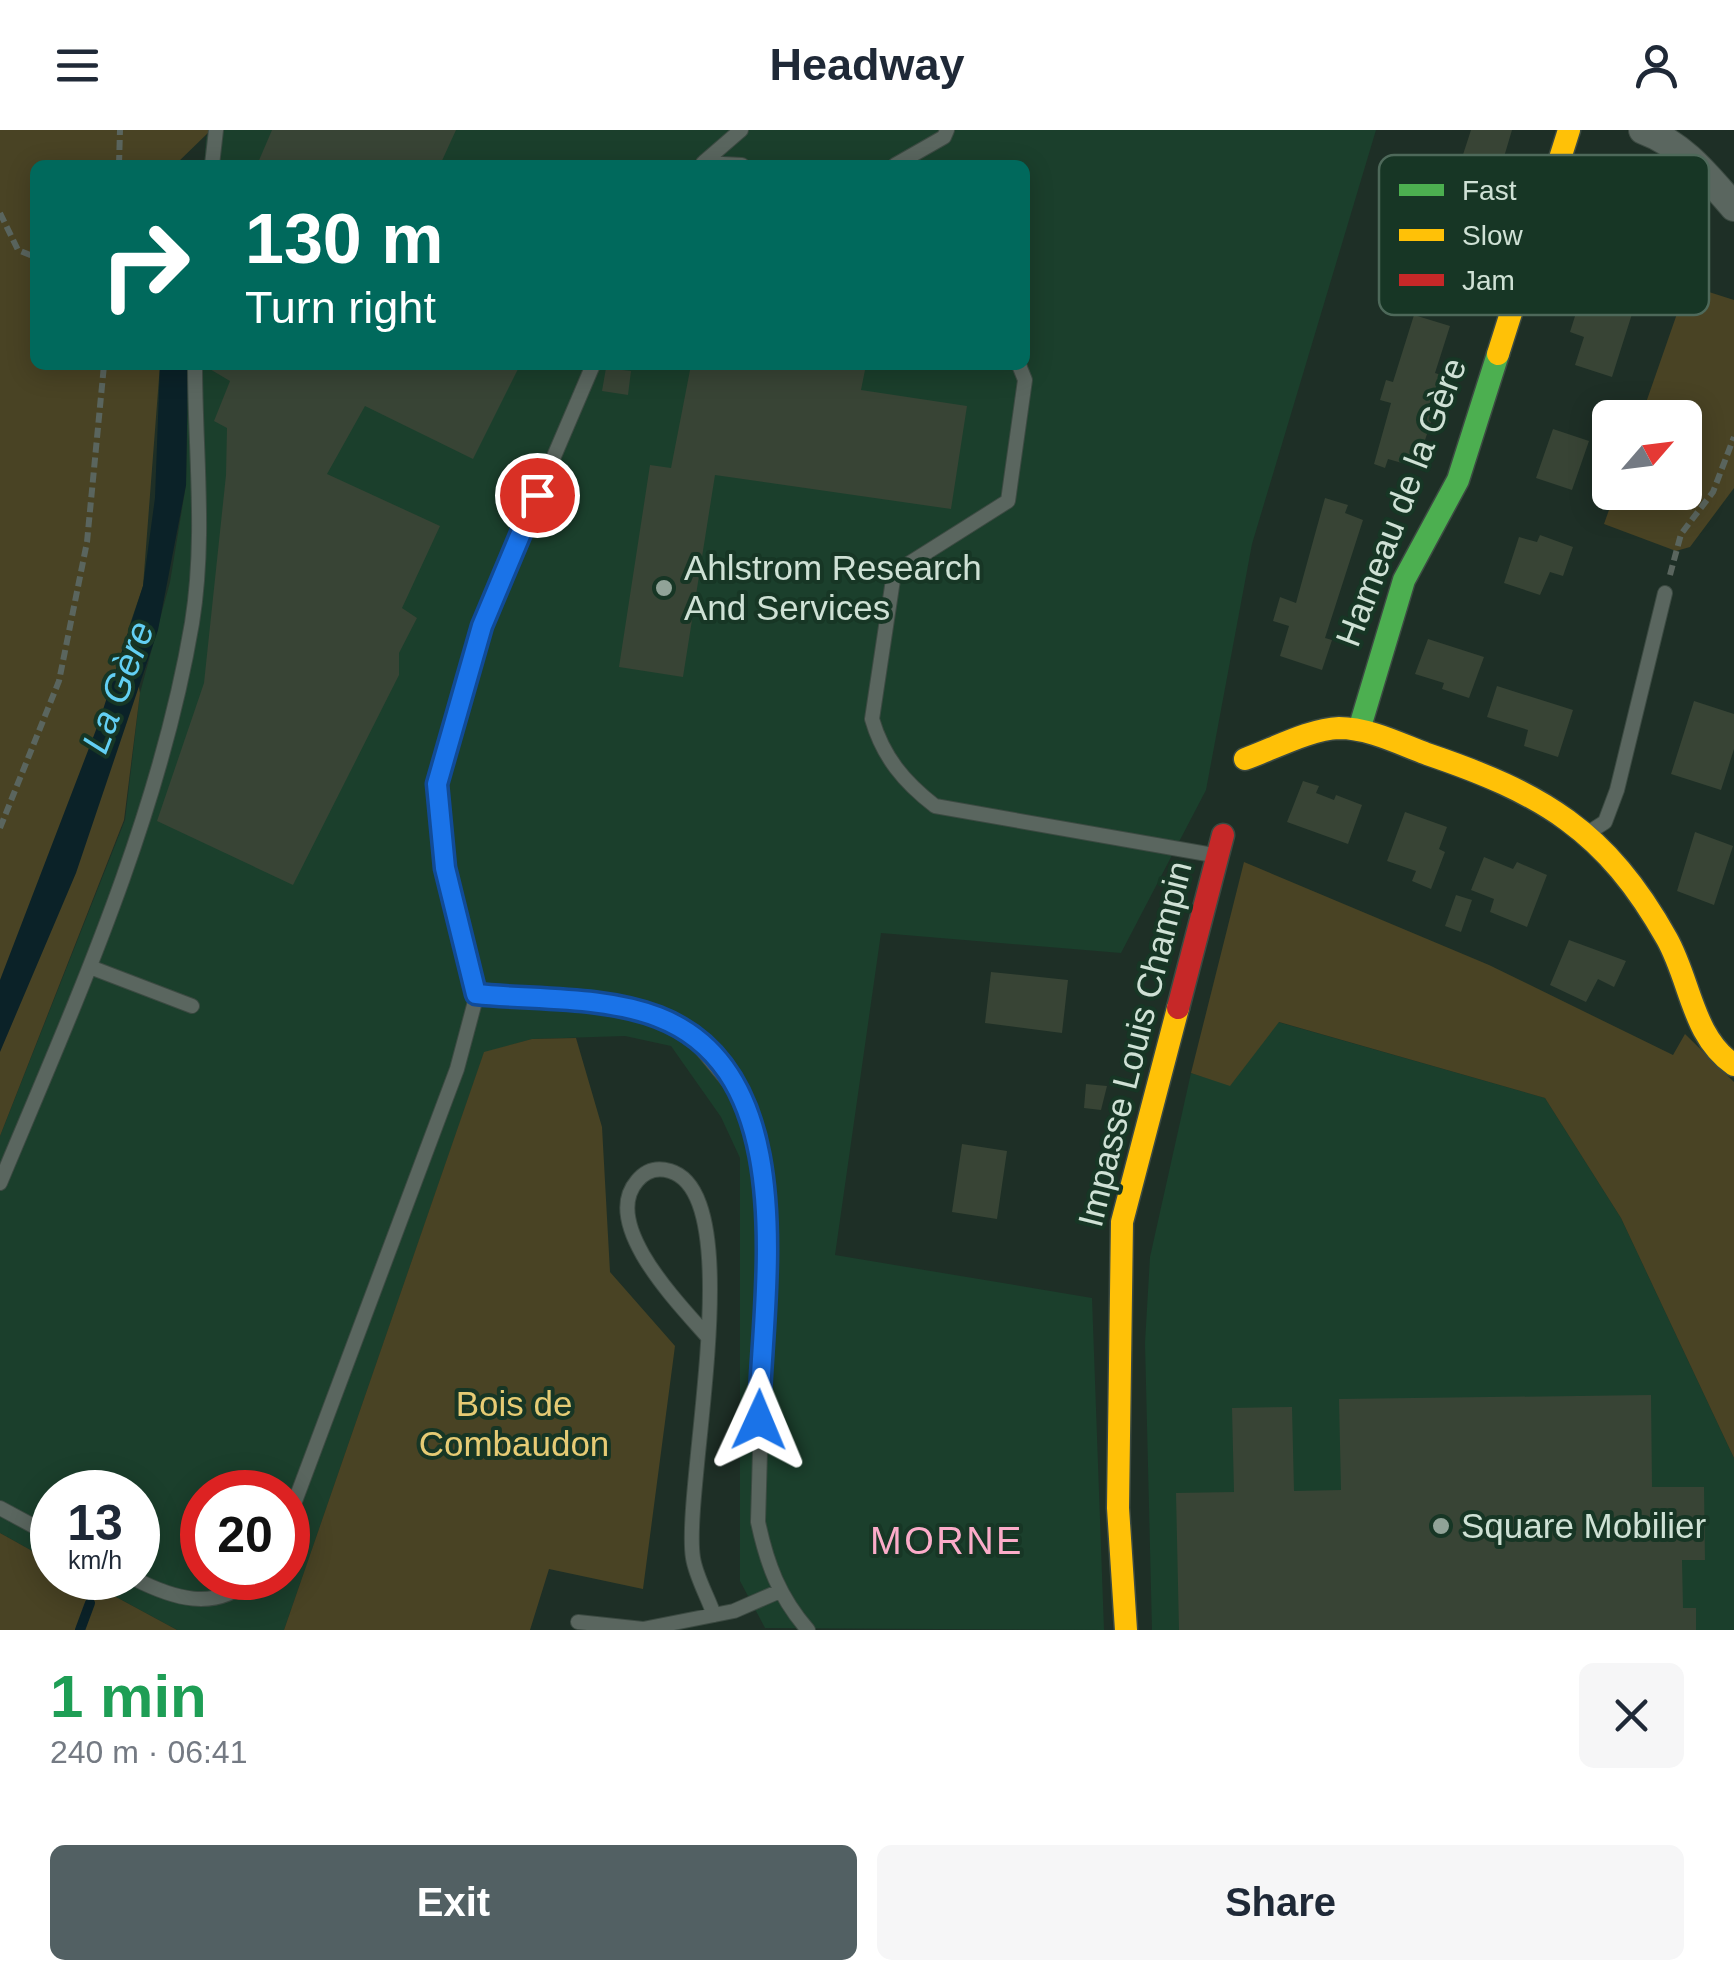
<!DOCTYPE html>
<html lang="en">
<head>
<meta charset="utf-8">
<style>
  body { margin:0; font-family:Arial,sans-serif; background:#f6f6f7; color:#1f2937; height:100vh; display:flex; flex-direction:column; font-size:38px; white-space:nowrap }
  * { box-sizing:border-box; margin:0 }
  p { font-size:32px; color:#747a83 }
  .icon { flex:none; width:55px; height:55px; fill:none; stroke:currentColor; stroke-width:2; stroke-linecap:round; stroke-linejoin:round }
  .map { position:relative; height:1500px; overflow:hidden }
  .side { display:flex; flex-direction:column; background:#fff; flex:1 }
  .side>* { flex:none }
  .banner { position:absolute; left:30px; top:30px; width:1000px; height:210px; border-radius:15px; box-shadow:0 5px 25px #0003; background:#00695c; color:#fff; overflow:hidden }
  .needle { width:65px; rotate:62deg }
  .buttons { position:absolute; left:1592px; top:270px; display:grid; gap:20px }
  .buttons a { display:grid; place-items:center; width:110px; height:110px; border-radius:15px; background:#fff; box-shadow:0 5px 25px #0003; font-size:50px }
  .speed { position:absolute; left:30px; top:1340px; display:flex; gap:20px; font-size:50px; font-weight:700; text-align:center }
  .speed>* { display:grid; place-content:center; width:130px; height:130px; border-radius:50%; background:#fff; box-shadow:0 5px 25px #0003; line-height:1 }
  .speed small { font-size:25px; font-weight:400 }
  .speed .limit { border:15px solid #d22; background:#fff; color:#111 }
  .pin { position:absolute; display:grid; place-items:center; width:85px; height:85px; color:#fff; margin:-42px; border:5px solid #fff; border-radius:50%; box-shadow:0 2px 10px #0007 }
  .me { position:absolute; width:110px; margin:-55px; rotate:1deg; stroke-linejoin:round; filter:drop-shadow(0 0 8px #0008) }
  .turn { display:flex; align-items:center; gap:35px; height:210px; padding:0 50px; font-size:45px }
  .turn .icon { width:130px; height:130px; stroke-width:2.5 }
  .turn b { display:block; font-size:70px; line-height:85px }
  .round { display:grid; place-items:center; flex:none; width:105px; height:105px; border-radius:15px; background:#f6f6f7 }
  .head { display:flex; align-items:center; justify-content:space-between; height:170px; padding:0 50px }
  h1 { font-size:60px; font-weight:700; line-height:75px; color:#1e9e55 }
  .primary-button { display:flex; gap:20px; margin-top:auto; padding:20px 50px }
  .primary-button a { flex:1; height:115px; border-radius:15px; background:#526063; color:#fff; font-size:40px; font-weight:700; line-height:115px; text-align:center }
  .primary-button a+a { background:#f6f6f7; color:#1f2937 }
  header { display:flex; justify-content:space-between; align-items:center; height:130px; padding:0 50px; background:#fff; font-size:45px; font-weight:700 }
  .map>svg:first-child { display:block }
  .built { fill:#1b3f2c; fill-rule:evenodd }
  .green { fill:#494324 }
  .water { fill:#0b2228 }
  .lines { fill:none; stroke-linecap:round; stroke-linejoin:round }
  .stream { stroke:#0b2228; stroke-width:10 }
  .building { fill:#384435 }
  .lane-casing { stroke:#3c4a42; stroke-width:16 }
  .street-casing { stroke:#3c4a42; stroke-width:30 }
  .fast-casing { stroke:#3c4a42; stroke-width:25 }
  .slow-casing { stroke:#3c4a42; stroke-width:25 }
  .jam-casing { stroke:#3c4a42; stroke-width:25 }
  .path { stroke:#5a655e; stroke-width:6; stroke-dasharray:10 5; stroke-linecap:butt }
  .lane { stroke:#5a665f; stroke-width:14 }
  .street { stroke:#5a665f; stroke-width:28 }
  .fast { stroke:#4caf50; stroke-width:22 }
  .slow { stroke:#ffc107; stroke-width:22 }
  .jam { stroke:#c62828; stroke-width:22 }
  .route-casing { stroke:#114b97; stroke-width:25 }
  .route { stroke:#1a73e8; stroke-width:18 }
  .poi-dot { fill:#91a398; stroke:#173625; stroke-width:4 }
  .labels { text-anchor:middle; stroke-width:8; stroke-linejoin:round; paint-order:stroke }
  .street-label { font-size:35px; fill:#cfe1d5; stroke:#173625 }
  .poi-label { font-size:35px; fill:#cfe1d5; stroke:#173625; text-anchor:start }
  .park-label { font-size:35px; fill:#e6cb74; stroke:#173625 }
  .water-label { font-size:38px; font-style:italic; fill:#63d0f4; stroke:#173625 }
  .neighbourhood-label { font-size:38px; letter-spacing:2.5px; fill:#fcacc9; stroke:#173625 }
  .key { fill:#173625; stroke:#4e695a; stroke-width:2.5 }
  .key-label { font-size:28px; fill:#cfe1d5 }
</style>
</head>
<body>
<header><svg class="icon" aria-label="menu" viewBox="0 0 24 24"><path d="M4 6h16M4 12h16M4 18h16"/></svg>Headway<svg class="icon" aria-label="person" viewBox="0 0 24 24"><circle cx="12" cy="8" r="4"/><path d="M4 21q1-7 8-7t8 7"/></svg></header>
<div class="map">
<svg width="1734" height="1500" viewBox="0 0 1734 1500">
  <rect width="100%" height="100%" fill="#1e2f26"/>
  <path class="built" d="M211 0H1376L1252 414 1206 660 1121 823 881 803 835 1125 1092 1168 1104 1500 765 1498 740 1451V1028L721 987 671 916 625 906 532 909 484 923 284 1500H177L81 1448H138V1362H52V1432L0 1403V1006L125 690 140 563 170 452 186 355 188 235H1025V35H204L206 7ZM202 1362H288V1448H202Z
    M1278 892 1545 968 1621 1088 1734 1328V1500H1152L1145 1213 1150 1127 1191 943 1230 955Z"/>
  <path class="green" d="M0 0H211L175 35H35V235H160L143 456 128 500 140 563 124 690 0 1006Z
    M1687 155 1734 170V358L1690 417 1676 421 1604 394 1615 363 1685 362V288L1641 287Z
    M1244 732 1489 835 1673 925 1685 904 1734 952V1328L1621 1088 1545 968 1279 892 1230 956 1191 943Z
    M576 908 602 997 610 1142 675 1216 643 1459 549 1439 530 1500H284L484 922 532 909Z
    M0 1403 52 1432V1448H81L177 1500H0Z"/>
  <path class="water" d="M160 235H188L186 355 158 500 76 743 0 922V850L99 592 143 456 155 368Z"/>
  <g class="lines">
    <path class="stream" d="M80 1500 90 1473"/>
  </g>
  <path class="building" d="M272 0H456L440 35H257Z
    M1471 0H1512L1501 37 1509 38 1504 55 1458 40Z
    M1581 167 1632 184 1612 247 1575 235 1584 207 1570 202Z
    M1414 185 1450 196 1435 243 1444 246 1424 284 1433 286 1416 337 1388 329 1385 338 1374 334 1391 273 1380 270 1386 250 1393 252Z
    M203 235H520L473 329 365 276 327 344 440 396 402 478 417 488 399 523V545L293 755 157 691 204 553 226 345 227 298 214 291 230 251Z
    M691 235H866L861 260 967 276 951 379 715 345 683 547 619 537 650 335 671 338Z
    M606 238 631 241 628 265 602 261Z
    M1553 299 1589 311 1572 360 1536 348Z
    M1325 368 1348 375 1345 383 1363 390 1325 508 1332 510 1322 540 1280 526 1289 496 1273 491 1280 467 1296 473Z
    M1540 405 1573 417 1563 446 1550 442 1540 465 1504 453 1519 407 1537 412Z
    M1428 509 1484 527 1469 568 1442 559 1444 553 1415 544Z
    M1497 556 1573 580 1558 627 1524 616 1528 600 1487 587Z
    M1694 571 1734 584V619L1721 660 1671 644Z
    M1303 651 1319 656 1316 663 1334 670 1336 665 1362 675 1348 714 1287 692Z
    M1405 682 1447 697 1439 719 1445 722 1431 759 1412 751 1416 741 1387 731Z
    M1695 702 1733 716 1714 775 1677 761Z
    M1484 727 1513 739 1517 732 1547 745 1527 797 1490 782 1494 769 1471 760Z
    M1456 765 1472 770 1461 802 1445 796Z
    M1569 810 1626 831 1614 857 1598 849 1586 872 1550 855Z
    M991 842 1068 850 1062 903 985 893Z
    M1086 954 1107 956 1101 980 1084 978Z
    M962 1014 1007 1021 997 1089 952 1082Z
    M1651 1265 1652 1357H1704L1705 1430H1682L1683 1478H1696V1500H1179L1176 1363 1234 1362 1232 1278 1292 1277 1294 1361 1341 1360 1339 1269Z"/>
  <g class="lines">
    <defs>
      <path id="lane" d="M704 32 741 0
        M703 33 742 35
        M212 35 216 0
        M895 35 944 7 947 0
        M1019 235 1025 250 1008 371 894 443 872 589C883 627 904 652 935 676L1213 725
        M1591 701 1605 692 1617 660 1665 463
        M90 837 192 876
        M477 864 624 878 660 888 691 906 745 972 761 1016 767 1072 758 1392C767 1434 779 1467 808 1500
        M0 1053C76 871 159 688 192 493 206 407 195 321 195 235
        M707 1206C679 1174 600 1094 637 1051 646 1040 657 1037 670 1041 751 1065 682 1360 693 1428 696 1447 708 1467 714 1485
        M0 1378 52 1406
        M288 1390 457 939 477 864 445 737 437 654 482 495 593 235
        M133 1448C172 1468 215 1483 252 1448
        M578 1492 643 1499 734 1481 780 1461"/>
      <path id="street" d="M1643 0C1683 15 1706 45 1734 77"/>
      <path id="fast" d="M1359 600 1404 450 1458 350 1498 224"/>
      <path id="slow" d="M1498 224 1569 0
        M1245 629C1273 619 1310 599 1339 598 1369 598 1400 614 1427 624 1542 663 1606 700 1667 809 1691 852 1692 906 1734 935
        M1126 1500 1118 1378 1122 1092 1178 878"/>
      <path id="jam" d="M1178 878 1223 705"/>
    </defs>
    <use href="#lane" class="lane-casing"/>
    <use href="#street" class="street-casing"/>
    <use href="#fast" class="fast-casing"/>
    <use href="#slow" class="slow-casing"/>
    <use href="#jam" class="jam-casing"/>
    <path class="path" d="M119 35 120 0
      M0 83 18 120 35 127
      M1670 445 1681 404 1713 362 1734 307
      M0 698 59 551 87 412 104 235"/>
    <use href="#lane" class="lane"/>
    <use href="#street" class="street"/>
    <use href="#fast" class="fast"/>
    <use href="#slow" class="slow"/>
    <use href="#jam" class="jam"/>
  </g>
  <g class="lines">
    <defs>
      <path id="route" d="M537 365 482 496 437 654 445 738 476 864C535 870 603 866 658 887 806 944 761 1168 759 1290"/>
    </defs>
    <use href="#route" class="route-casing"/>
    <use href="#route" class="route"/>
  </g>
  <g class="poi-dot">
    <circle cx="664" cy="458" r="10"/>
    <circle cx="1441" cy="1396" r="10"/>
  </g>
  <g class="labels">
    <g class="street-label">
      <text transform="translate(1401 372) rotate(-69)" y="12">Hameau de la Gère</text>
      <text transform="translate(1135 914) rotate(-76)" y="12">Impasse Louis Champin</text>
    </g>
    <g class="poi-label">
      <text x="684" y="450">Ahlstrom Research<tspan x="684" dy="40">And Services</tspan></text>
      <text x="1461" y="1408">Square Mobilier</text>
    </g>
    <g class="park-label">
      <text x="514" y="1286">Bois de<tspan x="514" dy="40">Combaudon</tspan></text>
    </g>
    <g class="water-label">
      <text transform="translate(118 557) rotate(-69)" y="13">La Gère</text>
    </g>
    <g class="neighbourhood-label">
      <text x="947" y="1424">MORNE</text>
    </g>
  </g>
  <rect x="1379" y="25" width="330" height="160" rx="15" class="key"/>
  <rect x="1399" y="54" width="45" height="12" fill="#4caf50"/>
  <rect x="1399" y="99" width="45" height="12" fill="#ffc107"/>
  <rect x="1399" y="144" width="45" height="12" fill="#c62828"/>
  <g class="key-label">
    <text x="1462" y="70">Fast</text>
    <text x="1462" y="115">Slow</text>
    <text x="1462" y="160">Jam</text>
  </g>
</svg>
<div class="buttons">
<a><svg class="needle" viewBox="-14 -14 28 28"><path d="M0-13l5 13h-10z" fill="#e53935"/><path d="M0 13l5-13h-10z" fill="#747a83"/></svg></a>
</div>
<div class="speed"><div>13<small>km/h</small></div><div class="limit">20</div></div>
<div class="pin" style="left:537px;top:365px;background:#d93025"><svg class="icon" aria-label="arrive" viewBox="0 0 24 24"><path d="M6 21V4h12l-3 4 3 4H6"/></svg></div>
<svg class="me" style="left:759px;top:1290px" viewBox="-20 -20 40 40"><path d="M0-17L14 15 0 8-14 15z" fill="#1a73e8" stroke="#fff" stroke-width="4"/></svg>
<div class="banner">
<div class="turn"><svg class="icon" aria-label="right" viewBox="0 0 24 24"><path d="M7 20v-9h11M14 6l5 5-5 5"/></svg><div><b>130 m</b>Turn right</div></div>
</div>
</div>
<section class="side">
<div class="head"><div><h1>1 min</h1><p>240 m · 06:41</p></div><a class="round"><svg class="icon" aria-label="close" viewBox="0 0 24 24"><path d="M6 6l12 12M18 6L6 18"/></svg></a></div>
<div class="primary-button"><a>Exit</a><a>Share</a></div>
</section>
</body>
</html>
